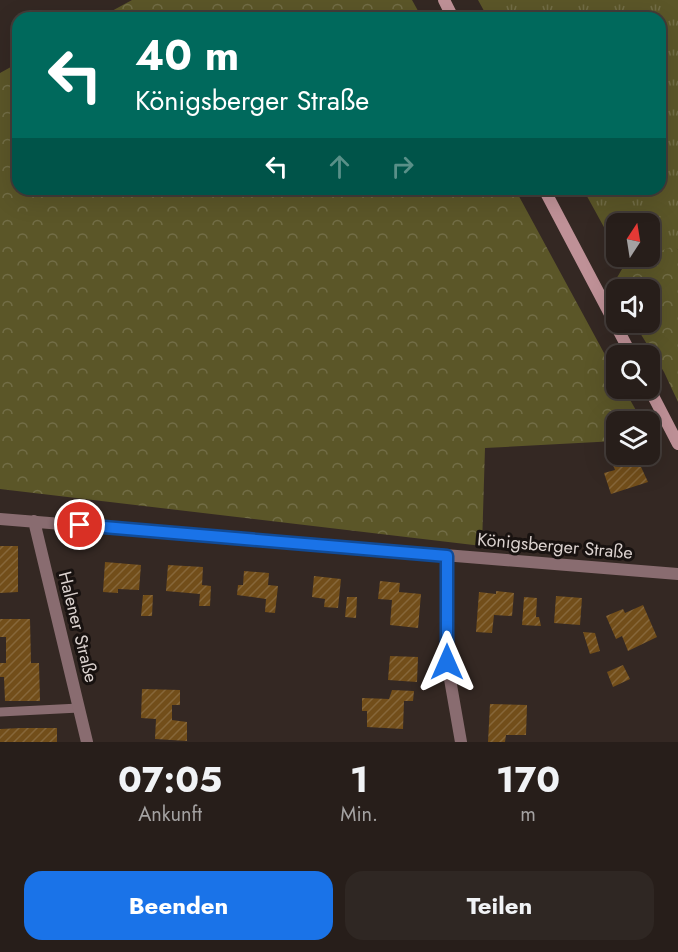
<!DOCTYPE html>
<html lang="de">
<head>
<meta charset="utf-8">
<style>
  body { margin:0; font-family:Jost,sans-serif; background:#2f2723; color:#f1f3f6; height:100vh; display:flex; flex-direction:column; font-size:22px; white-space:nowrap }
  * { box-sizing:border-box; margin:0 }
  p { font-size:20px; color:#a4a2a2 }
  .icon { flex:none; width:33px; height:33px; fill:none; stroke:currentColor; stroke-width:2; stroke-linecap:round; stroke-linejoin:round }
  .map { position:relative; height:742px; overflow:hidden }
  .drawer { display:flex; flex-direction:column; background:#271e1a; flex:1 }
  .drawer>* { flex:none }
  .hud { position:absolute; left:12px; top:12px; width:654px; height:183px; border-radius:18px; box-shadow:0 6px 24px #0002,0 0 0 2px #433c39; background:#00695c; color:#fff; overflow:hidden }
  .needle { width:39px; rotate:12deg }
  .tools { position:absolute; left:606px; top:213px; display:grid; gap:12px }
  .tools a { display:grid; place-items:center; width:54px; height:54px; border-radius:12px; background:#271e1a; box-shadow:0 6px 24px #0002,0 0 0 2px #433c39; font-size:30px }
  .pin { position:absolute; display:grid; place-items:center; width:51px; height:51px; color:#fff; margin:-26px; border:3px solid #fff; border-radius:50%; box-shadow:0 2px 6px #0007 }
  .me { position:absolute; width:66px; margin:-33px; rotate:0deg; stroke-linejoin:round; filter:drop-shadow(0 0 4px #0008) }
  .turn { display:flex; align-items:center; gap:21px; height:126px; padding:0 24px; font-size:27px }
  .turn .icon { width:78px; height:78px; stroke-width:2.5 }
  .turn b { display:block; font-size:42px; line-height:51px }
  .lanes { display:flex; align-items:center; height:57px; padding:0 24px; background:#0003; justify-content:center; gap:30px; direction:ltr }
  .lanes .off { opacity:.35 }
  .eta { display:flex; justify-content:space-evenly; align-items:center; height:102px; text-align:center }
  .eta b { font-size:36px; font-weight:700; line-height:42px }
  .button { display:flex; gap:12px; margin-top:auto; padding:12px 24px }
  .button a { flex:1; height:69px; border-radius:18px; background:#1a73e8; color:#fff; font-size:24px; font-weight:700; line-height:69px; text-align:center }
  .button a+a { background:#2f2723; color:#f1f3f6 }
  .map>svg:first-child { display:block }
  .grass { fill:url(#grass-tufts) }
  .forest { fill:url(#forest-crowns) }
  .building { fill:url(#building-hatch) }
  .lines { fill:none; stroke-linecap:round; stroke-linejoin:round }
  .lane { stroke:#896c70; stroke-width:9 }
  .street { stroke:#896c70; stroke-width:12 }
  .secondary { stroke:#bf9197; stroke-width:12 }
  .route-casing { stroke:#114b97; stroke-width:15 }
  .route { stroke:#1a73e8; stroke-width:10 }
  .labels { text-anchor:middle; stroke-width:6; stroke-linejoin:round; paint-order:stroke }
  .street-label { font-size:18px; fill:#dbd2cf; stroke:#181210 }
</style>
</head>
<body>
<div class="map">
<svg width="678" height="742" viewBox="0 0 678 742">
  <defs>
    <pattern id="grass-tufts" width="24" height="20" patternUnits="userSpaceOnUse" patternTransform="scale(1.5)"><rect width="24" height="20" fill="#5b5628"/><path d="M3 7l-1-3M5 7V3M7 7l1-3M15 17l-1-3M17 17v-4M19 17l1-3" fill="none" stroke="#726d46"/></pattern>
    <pattern id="forest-crowns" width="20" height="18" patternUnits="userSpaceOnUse" patternTransform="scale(1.5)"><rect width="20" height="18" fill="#5b5628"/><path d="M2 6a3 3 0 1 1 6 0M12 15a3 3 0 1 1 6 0" fill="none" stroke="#726d46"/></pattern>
    <pattern id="building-hatch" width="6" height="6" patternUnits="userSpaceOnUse" patternTransform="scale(1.5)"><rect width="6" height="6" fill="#724e1a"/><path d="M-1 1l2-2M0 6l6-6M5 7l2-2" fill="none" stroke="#86673a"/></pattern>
  </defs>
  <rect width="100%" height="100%" fill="#342823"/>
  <path class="grass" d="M478 0H678V250L674 247 650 255V224H616V249L583 189H660V18H488Z"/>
  <path class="forest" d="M132 0H412L422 18H99Z
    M18 63V189H515L616 375V388L624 389 642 421 616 422V441L485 448 482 546 0 489V73Z
    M674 246 678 250V402L664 372 634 323 650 322V290H616V293L612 286 625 264Z"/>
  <path class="building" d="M616 449V454H635L648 482 611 494 604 473 615 470 608 452Z
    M0 546H18V592L0 593Z
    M105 562 141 565 139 590 118 589V593L103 592Z
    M168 565 203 567 202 585 211 586 210 606H199L200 594 166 591Z
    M244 571 269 573 268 585 278 586 275 613 265 612 266 599 237 595 238 585H243Z
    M314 576 341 579 338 608 324 607 325 599 312 597Z
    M380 581 400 583 399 592 421 594 418 628 390 625 392 600 378 599Z
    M496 591 514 593 512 616 494 615 492 633 476 632 479 592 496 594Z
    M143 595H153L152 616H141Z
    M556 596 582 598 580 625 554 623Z
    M347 597H357L356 618 345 617Z
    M524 597 537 598 536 617H539L541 626 522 625Z
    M643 605 657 637 628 651 622 636 616 639 606 616 623 609 625 613Z
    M0 619H30L31 663H39L40 701H5L4 677H0V663H6V637H0Z
    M583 632 595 633 600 651 590 654Z
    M390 656 418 657 417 682 388 680Z
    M623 665 630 679 613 687 607 672Z
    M142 689 180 690V705H172V720L187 722V741L155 739 156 719 141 718Z
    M392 690 414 691 413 701H404L403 729 367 727V711H362V698L389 699Z
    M490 704 527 705 526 735H506L505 742H488Z
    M21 728H57V742H0V729Z"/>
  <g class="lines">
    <path class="lane" d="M0 712 79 708"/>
    <path class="street" d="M0 519 678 574
      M34 521 87 742
      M447 556V662L461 742"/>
    <path class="secondary" d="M444 0 453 18
      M544 189 632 356
      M649 388 678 444"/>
  </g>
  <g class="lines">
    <defs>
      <path id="route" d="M80 525 447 556V662"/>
    </defs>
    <use href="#route" class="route-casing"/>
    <use href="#route" class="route"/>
  </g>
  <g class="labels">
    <g class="street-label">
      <text transform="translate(555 546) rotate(5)" y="6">Königsberger Straße</text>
      <text transform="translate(78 627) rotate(76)" y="6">Halener Straße</text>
    </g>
  </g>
</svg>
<div class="tools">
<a><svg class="needle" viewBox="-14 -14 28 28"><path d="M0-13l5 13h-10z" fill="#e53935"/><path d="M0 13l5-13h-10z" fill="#a4a2a2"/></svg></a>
<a><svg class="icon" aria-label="sound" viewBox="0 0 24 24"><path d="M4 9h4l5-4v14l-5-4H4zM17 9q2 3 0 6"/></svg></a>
<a><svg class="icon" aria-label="search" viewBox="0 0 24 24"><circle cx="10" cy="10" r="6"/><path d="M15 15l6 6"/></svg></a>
<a><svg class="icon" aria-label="layers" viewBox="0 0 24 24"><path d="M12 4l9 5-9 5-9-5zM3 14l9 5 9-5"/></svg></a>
</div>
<div class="pin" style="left:80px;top:525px;background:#d93025"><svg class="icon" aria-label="arrive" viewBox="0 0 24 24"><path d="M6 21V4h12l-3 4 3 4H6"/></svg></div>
<svg class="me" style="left:447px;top:662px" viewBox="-20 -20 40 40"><path d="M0-17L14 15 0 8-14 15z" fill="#1a73e8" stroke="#fff" stroke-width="4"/></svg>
<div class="hud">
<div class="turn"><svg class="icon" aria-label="left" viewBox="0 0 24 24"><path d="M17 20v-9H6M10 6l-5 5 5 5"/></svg><div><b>40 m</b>Königsberger Straße</div></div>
<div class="lanes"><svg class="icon" aria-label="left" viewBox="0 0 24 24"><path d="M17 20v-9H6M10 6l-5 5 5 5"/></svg><svg class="icon off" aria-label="ahead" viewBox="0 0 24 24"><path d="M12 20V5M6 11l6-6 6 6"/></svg><svg class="icon off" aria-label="right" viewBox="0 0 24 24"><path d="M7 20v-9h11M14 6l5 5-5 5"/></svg></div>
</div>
</div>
<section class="drawer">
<div class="eta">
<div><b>07:05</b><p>Ankunft</p></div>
<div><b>1</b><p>Min.</p></div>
<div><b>170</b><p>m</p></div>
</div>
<div class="button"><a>Beenden</a><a>Teilen</a></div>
</section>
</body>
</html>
